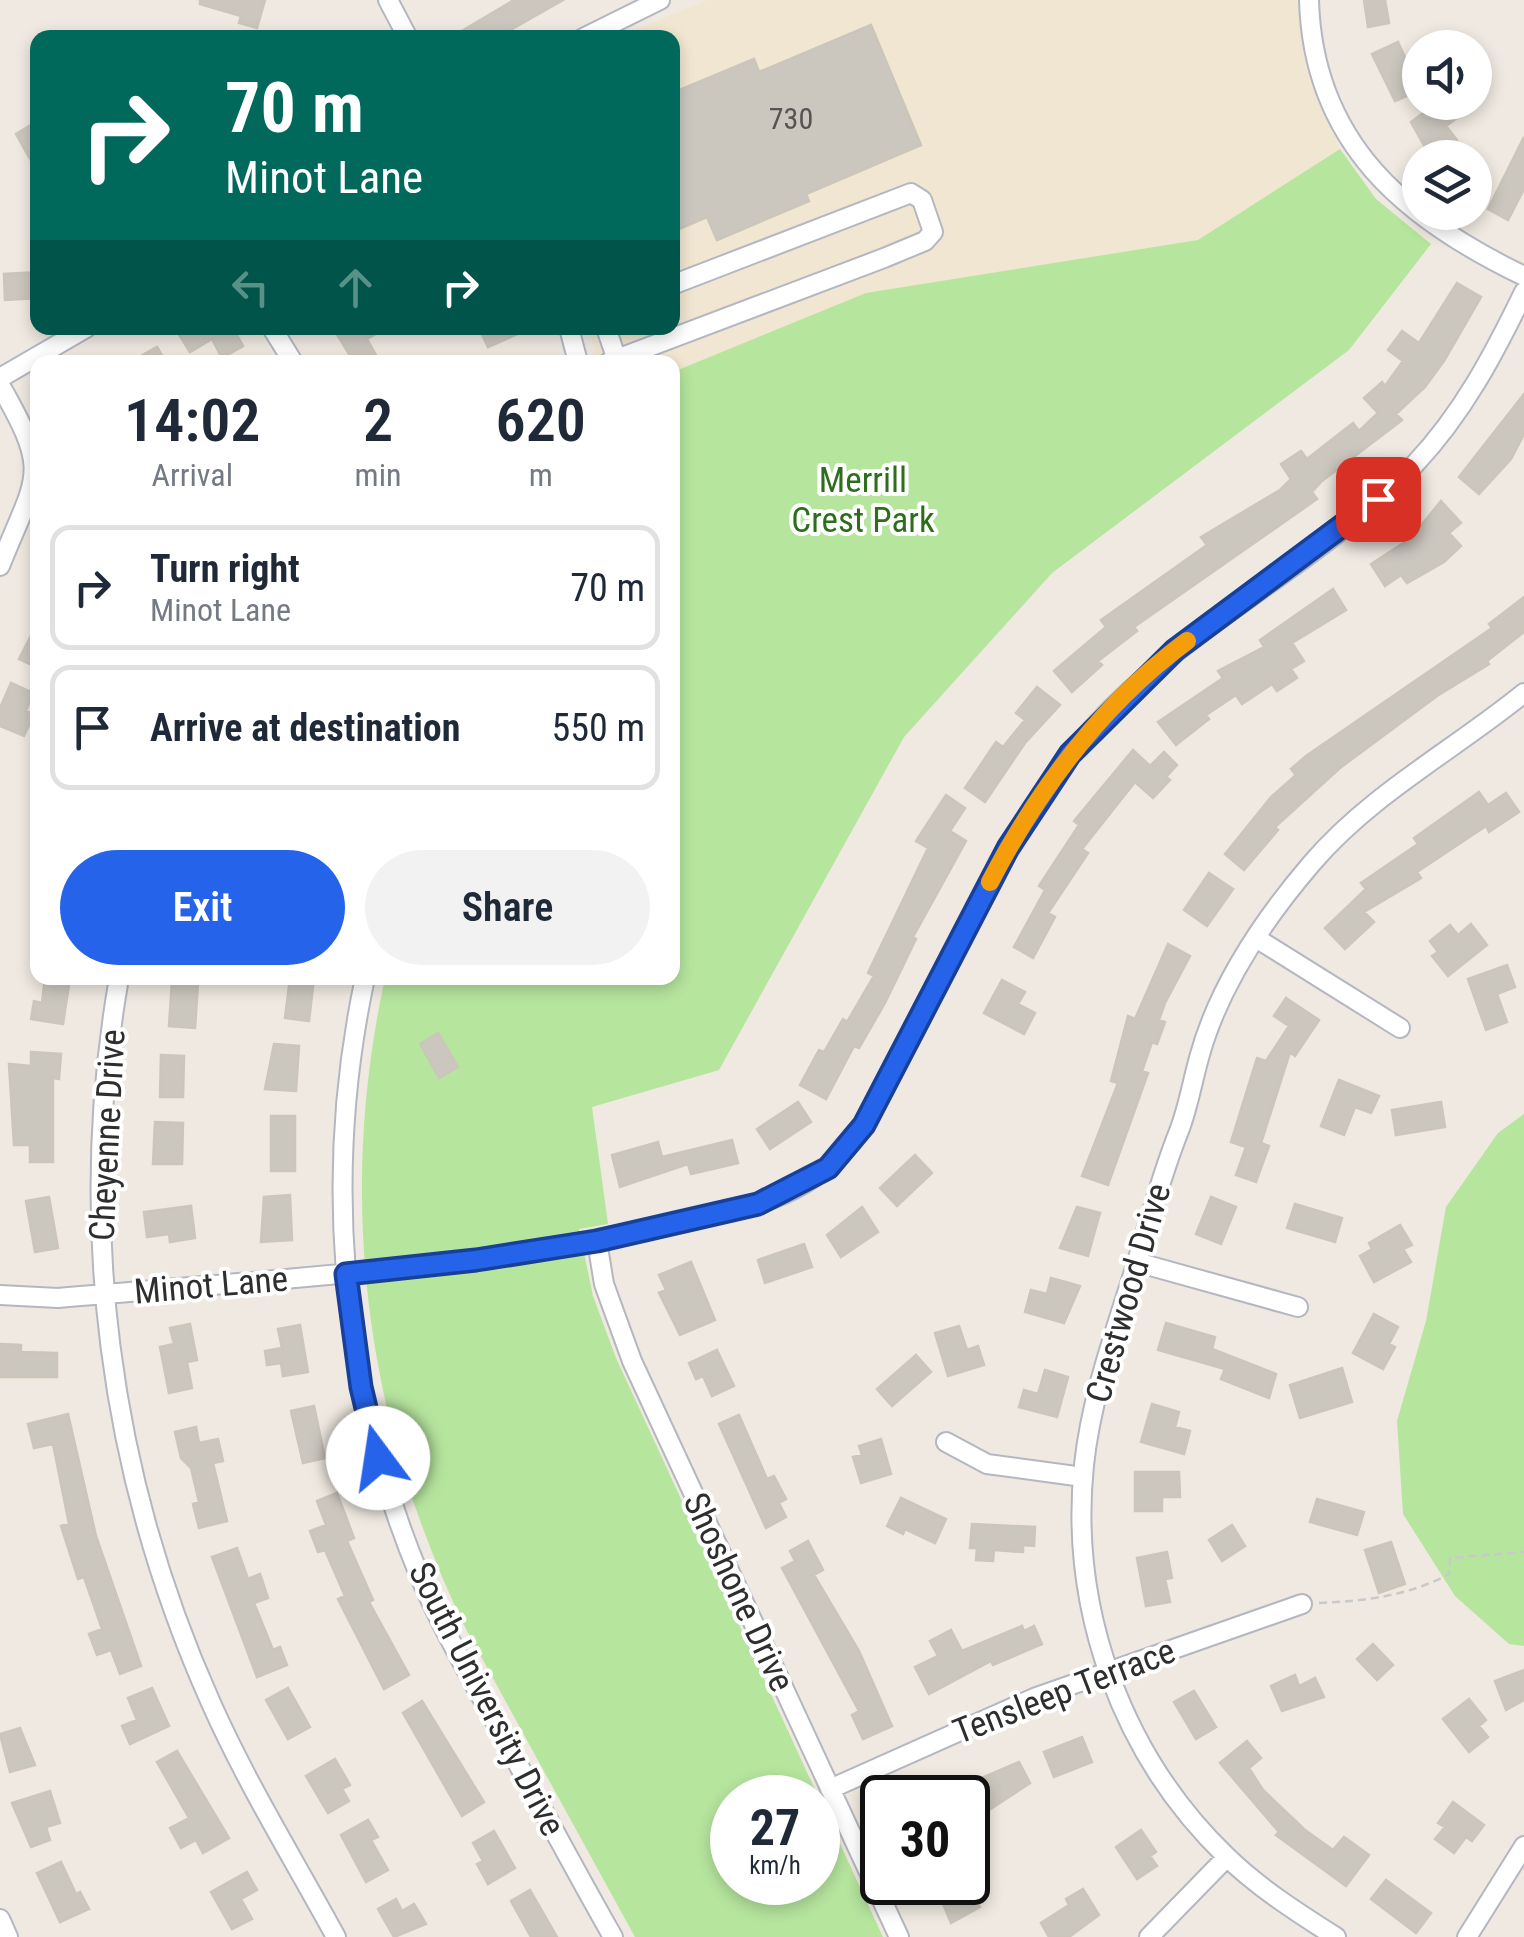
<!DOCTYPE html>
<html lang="en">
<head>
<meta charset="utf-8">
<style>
  body { margin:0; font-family:"Roboto Condensed",sans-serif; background:#f2f2f3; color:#1f2937; height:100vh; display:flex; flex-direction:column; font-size:38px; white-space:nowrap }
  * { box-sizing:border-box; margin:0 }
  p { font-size:32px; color:#747a83 }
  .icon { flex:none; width:55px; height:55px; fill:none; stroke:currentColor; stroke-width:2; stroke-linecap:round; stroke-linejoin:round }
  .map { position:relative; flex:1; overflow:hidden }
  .sheet { position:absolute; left:30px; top:355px; width:650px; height:630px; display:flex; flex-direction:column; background:#fff; border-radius:20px; box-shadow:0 5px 15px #0003 }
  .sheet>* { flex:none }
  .guide { position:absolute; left:30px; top:30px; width:650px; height:305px; border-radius:20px; box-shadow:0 5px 15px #0003; background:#00695c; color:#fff; overflow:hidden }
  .controls { position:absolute; left:1402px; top:30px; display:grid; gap:20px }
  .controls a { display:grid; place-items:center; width:90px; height:90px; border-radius:50%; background:#fff; box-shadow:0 5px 15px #0003; font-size:50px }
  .speed { position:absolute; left:710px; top:1775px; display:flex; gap:20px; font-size:50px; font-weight:700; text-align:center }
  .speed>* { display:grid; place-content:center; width:130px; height:130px; border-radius:50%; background:#fff; box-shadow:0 5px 15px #0003; line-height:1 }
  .speed small { font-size:25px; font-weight:400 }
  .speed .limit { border:5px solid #111; border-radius:15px; background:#fff; color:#111 }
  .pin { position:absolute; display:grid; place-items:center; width:85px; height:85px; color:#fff; margin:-42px; border-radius:20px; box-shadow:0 5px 15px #0006 }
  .me { position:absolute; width:110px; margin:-55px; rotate:346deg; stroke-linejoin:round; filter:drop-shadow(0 0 8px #0008) }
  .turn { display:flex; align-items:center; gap:35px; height:210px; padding:0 30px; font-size:45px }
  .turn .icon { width:130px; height:130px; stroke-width:2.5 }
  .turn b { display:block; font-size:70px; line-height:85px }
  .lanes { display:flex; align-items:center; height:95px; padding:0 30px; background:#0003; justify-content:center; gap:50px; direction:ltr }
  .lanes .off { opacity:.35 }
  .eta { display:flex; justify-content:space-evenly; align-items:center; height:170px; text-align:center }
  .eta b { font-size:60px; font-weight:600; line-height:70px }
  .primary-button { display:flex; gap:20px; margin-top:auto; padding:20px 30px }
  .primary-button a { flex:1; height:115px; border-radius:60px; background:#2563eb; color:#fff; font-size:40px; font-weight:600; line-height:115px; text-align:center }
  .primary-button a+a { background:#f2f2f3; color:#1f2937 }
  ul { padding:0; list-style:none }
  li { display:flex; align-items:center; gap:30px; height:125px; margin:0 20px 15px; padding:0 10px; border:5px solid #e0e1e3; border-radius:20px }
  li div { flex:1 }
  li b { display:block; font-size:38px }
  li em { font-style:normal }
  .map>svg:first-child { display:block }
  .education { fill:#f0e6d1 }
  .green { fill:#b6e59e; fill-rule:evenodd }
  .building { fill:#cbc7bf; stroke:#cbc5ba; stroke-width:2.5 }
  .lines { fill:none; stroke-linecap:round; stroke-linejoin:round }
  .minor-casing { stroke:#b4b7c1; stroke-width:22 }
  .path { stroke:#c9c9c9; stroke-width:2.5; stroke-dasharray:8 5; stroke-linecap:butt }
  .minor { stroke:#fff; stroke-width:18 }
  .route-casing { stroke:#184099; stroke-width:25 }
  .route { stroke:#2563eb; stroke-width:18 }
  .slow { stroke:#f59e0b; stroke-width:18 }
  .labels { text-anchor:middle; stroke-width:8; stroke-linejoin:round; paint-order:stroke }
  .number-label { font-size:30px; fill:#555452 }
  .park-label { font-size:35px; fill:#2c6e1b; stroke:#fff }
  .street-label { font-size:35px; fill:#2e2e2e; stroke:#fff }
</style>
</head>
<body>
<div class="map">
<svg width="1524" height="1937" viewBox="0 0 1524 1937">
  <rect width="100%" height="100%" fill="#efe9e1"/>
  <path class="education" d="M708 0H1297L1310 81 1340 149 1198 240 866 294 673 372 672 362H598L589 328H672V38L618 37Z"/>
  <path class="green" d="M1340 149 1376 199 1431 244 1349 350 1052 573 904 737 719 1070 592 1107 608 1224 579 1229 593 1296 616 1358 883 1937H635L467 1631C366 1426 336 1202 385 978H672L673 372 866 293 1198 240ZM732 1798H818V1882H732Z
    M1524 1114V1646L1509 1644 1455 1596 1403 1514 1397 1421 1426 1321 1446 1207 1498 1133Z"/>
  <path class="building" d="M200 0H265L257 28 239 23 241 16 200 4Z
    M514 0H563L496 38H450Z
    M1364 0H1385L1389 23 1368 27Z
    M871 25 921 145 806 194 809 201 717 240 707 217 672 232V93L754 59 759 72Z
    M1398 42 1420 90 1395 101 1372 54Z
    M1438 102H1451L1461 115 1446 126 1457 140 1431 158 1411 122Z
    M38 121V173L16 134Z
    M1524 137V189L1508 220 1488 209Z
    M38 272V298L5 300 4 274Z
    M1457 283 1481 297 1444 361 1425 387 1396 414 1402 420 1322 481 1312 492 1317 499 1134 627 1137 631 1098 661 1102 665 1072 692 1054 671 1106 627 1101 620 1207 545 1201 537 1280 490 1291 479 1281 464 1301 451 1307 459 1353 423 1359 431 1378 413 1364 398 1382 382 1385 386 1403 361 1388 350 1402 331 1419 343Z
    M189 328H233L243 346 222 358 212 339 190 352 178 333Z
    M333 328H386L367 339 377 357 354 362Z
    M479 328H531L488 347Z
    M157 347 166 362H130Z
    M1524 394V434L1511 459 1479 494 1459 477Z
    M1441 501 1461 523 1449 533 1461 546 1444 562 1407 583 1401 575 1385 586 1371 564 1411 538Z
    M1333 589 1346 610 1292 643 1304 661 1291 669 1297 678 1277 691 1272 684 1242 704 1236 695 1206 715 1209 719 1176 745 1158 722 1223 678 1218 671 1264 647 1260 640Z
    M1524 597V632L1487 661 1489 664 1437 696 1340 768 1275 827 1278 830 1244 870 1225 854 1271 797 1296 775 1291 769 1306 756 1492 628 1489 624Z
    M38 622V668L19 659Z
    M11 683 33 693 26 711 34 714 24 736 0 726V708Z
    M1037 687 1060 705 1025 743 985 802 965 788 996 742 1003 747 1025 720 1016 713Z
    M1133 750 1150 766 1164 752 1177 765 1166 777 1170 780 1153 798 1135 782 1082 849 1088 853 1048 913 1055 917 1033 958 1014 947 1045 890 1039 886 1079 825 1074 821Z
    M1479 792 1488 805 1506 793 1519 812 1489 832 1486 826 1417 872 1421 878 1364 912 1374 922 1345 949 1325 928 1366 889 1361 883 1418 844 1414 838Z
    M946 795 965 808 950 831 966 841 913 937 916 939 885 1003 859 1048 854 1046 826 1099 800 1085 819 1050 824 1052 843 1019 847 1022 874 976 868 973 928 848 916 841Z
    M1209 873 1233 889 1207 926 1184 910Z
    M1471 924 1487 945 1448 976 1432 956 1438 952 1430 941 1450 925 1458 935Z
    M1168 944 1190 956 1165 1003 1159 1020 1165 1022 1157 1044 1152 1042 1142 1071 1148 1073 1108 1185 1082 1176 1118 1083 1111 1081 1128 1016 1135 1019Z
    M1507 965 1515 987 1497 994 1507 1022 1486 1030 1468 979Z
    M45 978H70L63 1024 31 1019 34 1001 42 1003Z
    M290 978H314L309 1021 285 1018Z
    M1002 980 1025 992 1018 1004 1035 1013 1024 1034 984 1013Z
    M172 981 198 983 195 1028 169 1026Z
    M1286 998 1319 1020 1295 1056 1290 1052 1261 1143 1269 1146 1256 1182 1236 1175 1246 1147 1231 1142 1257 1058 1266 1061 1289 1026 1274 1016Z
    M438 1033 458 1067 439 1078 420 1044Z
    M274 1044 299 1046 296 1091 265 1089Z
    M31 1052 61 1054 59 1079 53 1078V1162H30V1145H14L9 1064 31 1066Z
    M161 1055 184 1056 183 1097H160Z
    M1339 1080 1379 1096 1371 1113 1355 1107 1344 1135 1321 1126Z
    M798 1102 811 1122 770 1149 757 1129Z
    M1441 1102 1445 1127 1396 1135 1392 1110Z
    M271 1116H295V1171H271Z
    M155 1122 183 1123 182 1164H153Z
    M732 1140 738 1163 691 1174 688 1164 620 1187 612 1155 658 1142 662 1157Z
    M915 1155 932 1173 897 1206 880 1188Z
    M290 1195 292 1240 261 1242 264 1197Z
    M49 1197 58 1248 35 1252 26 1201Z
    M1211 1197 1236 1207 1221 1244 1196 1234Z
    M1295 1204 1342 1218 1335 1242 1287 1228Z
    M191 1206 195 1238 170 1242 169 1234 147 1237 144 1212Z
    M862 1207 878 1232 841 1257 827 1235Z
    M1077 1207 1100 1213 1088 1256 1060 1248Z
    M1400 1225 1412 1245 1403 1249 1411 1262 1374 1282 1360 1256 1372 1249 1369 1243Z
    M804 1244 812 1267 765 1283 758 1260Z
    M691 1262 715 1320 680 1335 659 1293 666 1290 659 1275Z
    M1051 1278 1080 1286 1064 1323 1025 1312 1031 1290 1047 1294Z
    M1374 1314 1398 1327 1389 1344 1395 1347 1383 1369 1353 1353Z
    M1166 1323 1215 1337 1212 1349 1276 1374 1269 1398 1221 1379 1225 1369 1158 1350Z
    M190 1324 197 1360 187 1362 192 1388 169 1393 160 1347 174 1344 170 1328Z
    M300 1325 308 1372 283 1376 281 1363 267 1365 265 1351 282 1348 278 1329Z
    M959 1326 967 1350 978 1346 984 1365 948 1376 935 1333Z
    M0 1344 21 1345V1352L57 1353V1377H0Z
    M717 1350 734 1386 712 1396 703 1376 696 1379 689 1363Z
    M916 1355 931 1372 892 1406 877 1389Z
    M1342 1368 1352 1402 1300 1418 1290 1385Z
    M1045 1370 1068 1377 1057 1417 1019 1407 1024 1390 1038 1394Z
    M1152 1404 1179 1412 1175 1427 1190 1431 1184 1454 1141 1442Z
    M314 1406 325 1458 303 1463 291 1411Z
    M68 1414 96 1536 141 1666 120 1674 111 1650 97 1655 89 1634 102 1629 84 1577 78 1579 61 1526 69 1524 53 1444 34 1448 28 1424Z
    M739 1415 767 1479 774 1476 786 1499 779 1503 786 1517 766 1528 719 1424Z
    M196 1427 199 1443 218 1439 223 1461 213 1463 227 1521 199 1528 193 1504 199 1502 191 1468 181 1458 175 1432Z
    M881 1439 891 1474 861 1483 853 1457 862 1455 859 1446Z
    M1135 1472H1179L1180 1497H1162V1511H1135Z
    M337 1493 354 1538 347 1541 373 1600 369 1602 409 1675 384 1689 338 1599 345 1596 325 1550 318 1552 310 1531 326 1525 317 1501Z
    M901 1498 946 1519 935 1543 905 1529 903 1534 887 1526Z
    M1317 1499 1364 1512 1357 1535 1310 1522Z
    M972 1524 1035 1527 1034 1546 1023 1545V1552L994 1550 993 1561 976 1560 977 1548H970Z
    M1232 1525 1245 1546 1222 1561 1209 1540Z
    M808 1541 823 1570 814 1575 859 1651 892 1726 863 1739 852 1715 859 1711 782 1568 795 1561 790 1551Z
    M1391 1542 1405 1584 1379 1593 1365 1550Z
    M237 1548 248 1579 260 1574 268 1598 254 1603 273 1650 280 1647 287 1665 257 1677 212 1557Z
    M1167 1552 1172 1578 1165 1579 1170 1602 1146 1606 1137 1558Z
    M1022 1626 1024 1631 1034 1626 1042 1644 993 1665 991 1661 929 1694 915 1667 938 1656 930 1641 951 1630 962 1651Z
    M1373 1644 1393 1665 1377 1680 1357 1659Z
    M1524 1670V1700L1506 1710 1495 1681Z
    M1295 1675 1299 1686 1315 1678 1324 1697 1282 1711 1271 1686Z
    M152 1688 169 1726 130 1744 122 1726 137 1720 128 1698Z
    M288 1688 310 1727 288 1739 266 1700Z
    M1194 1691 1216 1727 1196 1739 1174 1702Z
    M1469 1699 1486 1720 1479 1726 1488 1737 1469 1752 1443 1719Z
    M422 1701 484 1802 462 1816 403 1713Z
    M20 1728 35 1765 10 1772 0 1734Z
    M1082 1737 1092 1762 1054 1777 1044 1752Z
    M1247 1741 1261 1758 1249 1768 1263 1790 1305 1830 1333 1850 1344 1837 1369 1855 1346 1886 1276 1835 1279 1832 1220 1763Z
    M177 1751 229 1838 203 1853 196 1840 181 1848 170 1828 189 1818 157 1762Z
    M335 1759 350 1785 342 1789 349 1801 328 1813 306 1776Z
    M1019 1762 1030 1783 986 1812 970 1783Z
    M50 1791 60 1823 46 1827 50 1840 31 1847 12 1803Z
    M1453 1802 1484 1825 1472 1841 1466 1837 1454 1853 1435 1839 1445 1827 1438 1823Z
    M368 1820 378 1837 371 1840 388 1870 366 1882 341 1835Z
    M1141 1830 1156 1852 1150 1856 1157 1866 1137 1879 1116 1847Z
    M494 1831 515 1868 488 1884 477 1864 483 1861 473 1843Z
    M61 1862 76 1894 80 1892 89 1909 60 1922 37 1873Z
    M247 1872 257 1890 241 1899 252 1919 232 1929 211 1892Z
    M1386 1880 1431 1913 1416 1933 1371 1899Z
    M934 1882H967L980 1907 951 1923Z
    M1083 1889 1099 1915 1069 1937H1049L1041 1923 1069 1905 1066 1899Z
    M530 1890 557 1937H531L511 1901Z
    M396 1899 402 1911 414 1904 426 1924 394 1937 378 1909Z"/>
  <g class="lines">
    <defs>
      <path id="minor" d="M388 0 408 38
        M1309 0C1313 143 1405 219 1524 276
        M583 38 660 0
        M272 328 293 362
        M569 328 578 362
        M606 328 617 360
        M609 362 884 258 925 241 933 232 922 200 911 193 672 285
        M0 378 86 328
        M0 385C52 476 37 473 0 566
        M1256 938 1400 1028
        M119 978C76 1223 109 1476 211 1703 247 1784 294 1860 336 1937
        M365 978C322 1178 341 1388 420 1577 444 1633 475 1685 504 1738 540 1805 576 1872 613 1937
        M597 1241 604 1284 632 1361 899 1937
        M1136 1262 1298 1307
        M0 1295 58 1298C260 1280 462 1271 660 1226 709 1215 762 1209 805 1183 830 1168 848 1149 864 1125 940 993 991 841 1094 727 1188 623 1320 564 1415 464 1463 413 1494 354 1524 292
        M946 1442 987 1464 1083 1477
        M830 1789 1034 1698 1302 1604
        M0 1919 8 1937
        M1149 1937 1227 1857
        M1336 1937C1298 1913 1259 1888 1227 1857 1122 1756 1069 1610 1084 1465 1091 1398 1115 1332 1135 1268 1149 1222 1161 1176 1179 1131 1188 1108 1192 1083 1199 1058 1218 987 1264 919 1312 863 1371 794 1454 750 1524 693
        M1467 1937 1524 1846"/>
    </defs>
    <use href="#minor" class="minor-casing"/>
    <path class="path" d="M1319 1603C1365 1601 1408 1596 1449 1574L1450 1558 1524 1552"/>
    <use href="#minor" class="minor"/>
  </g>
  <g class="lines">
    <defs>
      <path id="route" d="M378 1458 361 1387 346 1274 476 1260 597 1241 758 1204 828 1168 864 1125 1008 848 1070 754 1175 650 1378 499"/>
    </defs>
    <use href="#route" class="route-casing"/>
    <use href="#route" class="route"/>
    <path class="slow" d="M990 882C1038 790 1103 703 1187 641"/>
  </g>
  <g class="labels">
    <g class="number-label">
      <text x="791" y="129">730</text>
    </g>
    <g class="park-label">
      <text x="863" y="492">Merrill<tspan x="863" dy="40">Crest Park</tspan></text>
    </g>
    <g class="street-label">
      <text transform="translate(107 1135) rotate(-87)" y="12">Cheyenne Drive</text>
      <text transform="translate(211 1285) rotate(-5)" y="12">Minot Lane</text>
      <text transform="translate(1128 1293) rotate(-74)" y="12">Crestwood Drive</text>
      <text transform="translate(739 1592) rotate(65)" y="12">Shoshone Drive</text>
      <text transform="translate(1064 1691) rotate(-21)" y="12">Tensleep Terrace</text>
      <text transform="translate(487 1699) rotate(63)" y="12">South University Drive</text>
    </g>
  </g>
</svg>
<div class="controls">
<a><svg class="icon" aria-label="sound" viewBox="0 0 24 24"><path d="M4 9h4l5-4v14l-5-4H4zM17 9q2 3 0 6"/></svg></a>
<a><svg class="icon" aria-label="layers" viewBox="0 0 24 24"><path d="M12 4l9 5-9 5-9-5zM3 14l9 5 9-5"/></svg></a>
</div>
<div class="speed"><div>27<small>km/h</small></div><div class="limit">30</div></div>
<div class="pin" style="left:1378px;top:499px;background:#d93025"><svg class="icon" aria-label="arrive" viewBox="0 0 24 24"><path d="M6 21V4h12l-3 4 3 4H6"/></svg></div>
<svg class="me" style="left:378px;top:1458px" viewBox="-20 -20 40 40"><circle r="19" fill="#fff"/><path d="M0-13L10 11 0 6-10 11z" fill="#2563eb"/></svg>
<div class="guide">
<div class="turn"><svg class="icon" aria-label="right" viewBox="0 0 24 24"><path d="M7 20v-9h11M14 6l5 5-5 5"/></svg><div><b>70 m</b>Minot Lane</div></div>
<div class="lanes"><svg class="icon off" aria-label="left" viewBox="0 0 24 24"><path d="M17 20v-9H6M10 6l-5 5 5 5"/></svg><svg class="icon off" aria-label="ahead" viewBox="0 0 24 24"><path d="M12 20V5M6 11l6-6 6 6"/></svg><svg class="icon" aria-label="right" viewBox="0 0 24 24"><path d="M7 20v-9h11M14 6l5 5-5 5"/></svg></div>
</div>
<section class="sheet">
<div class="eta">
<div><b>14:02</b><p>Arrival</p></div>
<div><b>2</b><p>min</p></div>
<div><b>620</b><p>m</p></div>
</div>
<ul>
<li><svg class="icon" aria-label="right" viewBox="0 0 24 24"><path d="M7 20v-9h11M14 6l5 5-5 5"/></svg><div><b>Turn right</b><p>Minot Lane</p></div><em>70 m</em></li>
<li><svg class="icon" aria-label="arrive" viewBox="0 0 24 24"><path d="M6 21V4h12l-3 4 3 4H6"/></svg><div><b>Arrive at destination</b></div><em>550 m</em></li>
</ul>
<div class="primary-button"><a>Exit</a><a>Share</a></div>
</section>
</div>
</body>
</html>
